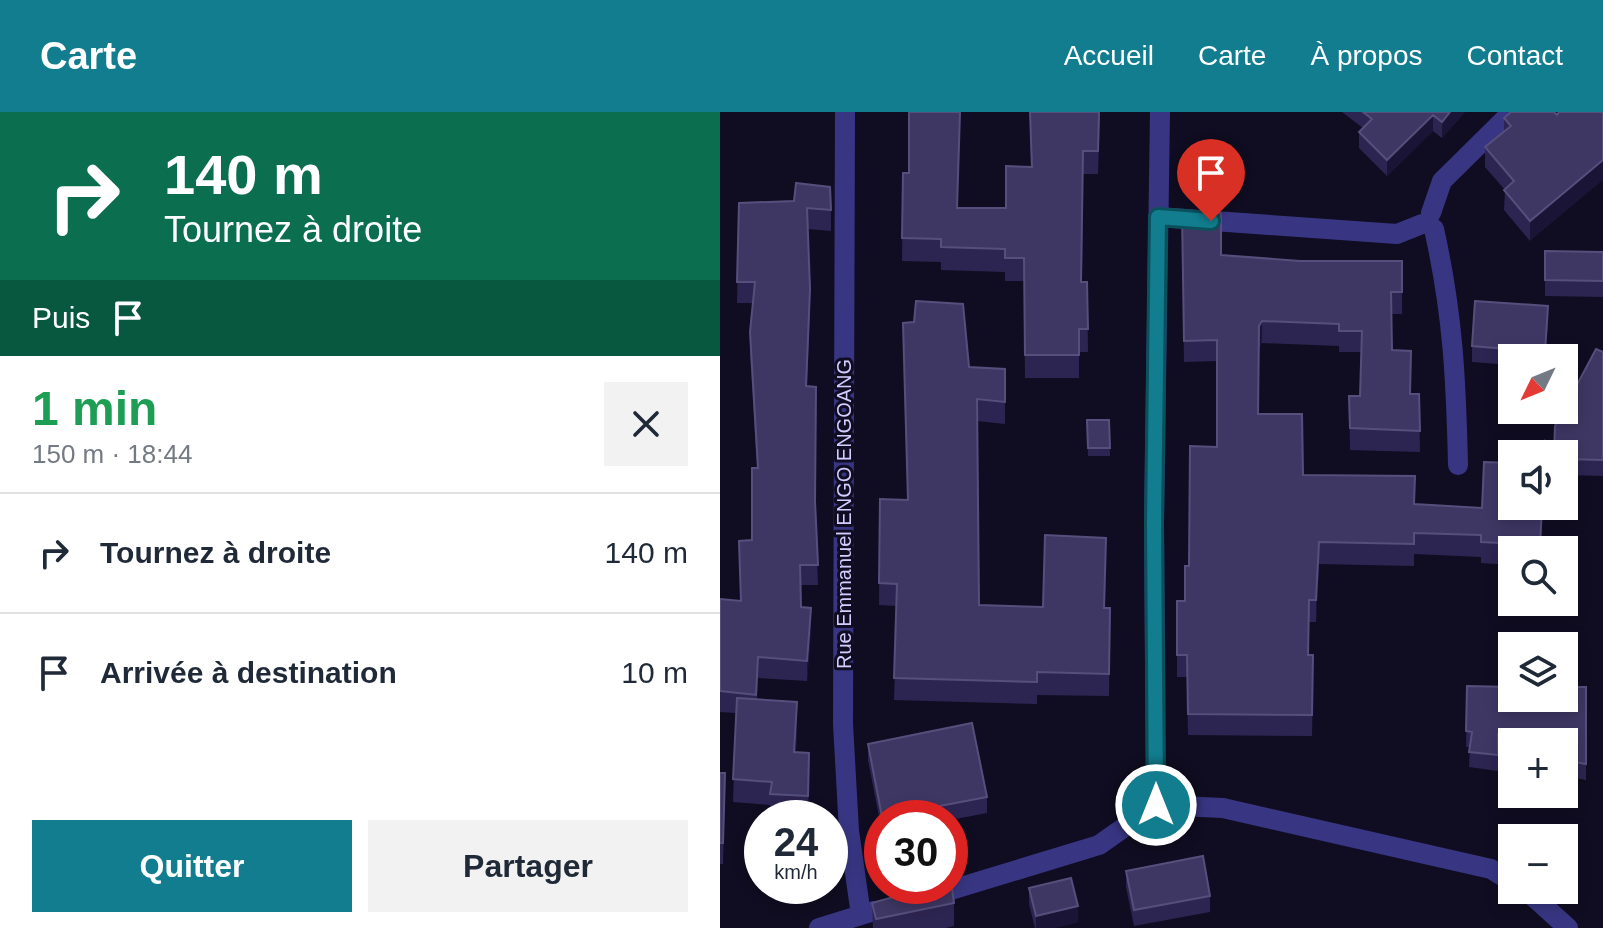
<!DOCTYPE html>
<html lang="fr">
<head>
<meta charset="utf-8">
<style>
  body { margin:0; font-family:Arial,sans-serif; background:#f2f2f3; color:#1f2937; height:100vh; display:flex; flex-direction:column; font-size:30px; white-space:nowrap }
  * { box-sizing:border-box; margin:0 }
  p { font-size:26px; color:#747a83 }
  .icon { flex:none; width:44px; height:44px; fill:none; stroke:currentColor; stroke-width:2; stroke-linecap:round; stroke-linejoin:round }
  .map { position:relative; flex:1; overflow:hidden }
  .side { display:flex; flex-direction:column; background:#fff; width:720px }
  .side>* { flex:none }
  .guide { background:#0b6e4f; color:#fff; overflow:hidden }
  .needle { width:52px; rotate:227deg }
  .buttons { position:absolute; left:778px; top:232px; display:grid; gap:16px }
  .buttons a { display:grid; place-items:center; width:80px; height:80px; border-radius:0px; background:#fff; box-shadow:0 4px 12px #0003; font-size:40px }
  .speed { position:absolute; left:24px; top:688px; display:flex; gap:16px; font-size:40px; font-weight:700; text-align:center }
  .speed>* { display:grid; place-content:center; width:104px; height:104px; border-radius:50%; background:#fff; box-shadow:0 4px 12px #0003; line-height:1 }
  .speed small { font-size:20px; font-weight:400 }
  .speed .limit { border:12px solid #d22; background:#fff; color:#111 }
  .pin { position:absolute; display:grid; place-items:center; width:68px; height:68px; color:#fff; margin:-82px -34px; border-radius:50% 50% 50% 0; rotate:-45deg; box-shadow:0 0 8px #0007 }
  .pin .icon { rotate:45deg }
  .me { position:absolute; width:88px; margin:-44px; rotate:0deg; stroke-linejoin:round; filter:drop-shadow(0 0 6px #0008) }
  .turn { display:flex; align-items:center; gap:28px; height:168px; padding:0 32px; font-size:36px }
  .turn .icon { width:104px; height:104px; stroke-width:2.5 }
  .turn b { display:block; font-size:56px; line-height:68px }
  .then { display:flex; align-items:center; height:76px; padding:0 32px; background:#0003; gap:16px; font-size:30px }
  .round { display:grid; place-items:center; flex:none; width:84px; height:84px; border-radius:0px; background:#f2f2f3 }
  .headline { display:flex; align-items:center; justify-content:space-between; height:136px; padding:0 32px }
  h1 { font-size:48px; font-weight:700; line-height:60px; color:#1e9e55 }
  .cta { display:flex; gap:16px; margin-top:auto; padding:16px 32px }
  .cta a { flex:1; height:92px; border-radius:0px; background:#117d8e; color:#fff; font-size:32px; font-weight:700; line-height:92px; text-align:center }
  .cta a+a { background:#f2f2f3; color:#1f2937 }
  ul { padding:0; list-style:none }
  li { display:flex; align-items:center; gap:24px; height:120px; padding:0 32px; border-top:2px solid #e0e1e3 }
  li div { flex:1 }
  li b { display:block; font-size:30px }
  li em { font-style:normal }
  header { display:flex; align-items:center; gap:48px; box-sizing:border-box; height:112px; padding:0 40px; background:#117d8e; color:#fff }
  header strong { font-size:38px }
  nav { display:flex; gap:44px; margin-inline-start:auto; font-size:28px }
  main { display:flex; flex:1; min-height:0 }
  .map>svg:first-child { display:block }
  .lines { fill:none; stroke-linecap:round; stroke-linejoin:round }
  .minor { stroke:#383683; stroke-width:20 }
  .wall { fill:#2d2551 }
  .shaded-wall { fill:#1a1436 }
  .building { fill:#3e3764; stroke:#564f7c; stroke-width:2 }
  .route-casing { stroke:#0b515c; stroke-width:20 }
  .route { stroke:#117d8e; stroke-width:14 }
  .labels { text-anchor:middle; stroke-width:6; stroke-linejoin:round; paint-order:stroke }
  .street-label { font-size:20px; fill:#d3ceff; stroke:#100d22 }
</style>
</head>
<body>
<header>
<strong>Carte</strong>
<nav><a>Accueil</a><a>Carte</a><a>À propos</a><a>Contact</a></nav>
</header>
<main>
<section class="side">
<div class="guide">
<div class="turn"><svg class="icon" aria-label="right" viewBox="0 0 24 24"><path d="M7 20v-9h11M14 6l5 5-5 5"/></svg><div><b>140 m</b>Tournez à droite</div></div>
<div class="then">Puis<svg class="icon" aria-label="arrive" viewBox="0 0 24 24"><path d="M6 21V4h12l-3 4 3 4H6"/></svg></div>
</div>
<div class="headline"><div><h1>1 min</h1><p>150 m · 18:44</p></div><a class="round"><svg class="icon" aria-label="close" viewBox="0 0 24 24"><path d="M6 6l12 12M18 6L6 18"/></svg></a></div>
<ul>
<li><svg class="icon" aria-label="right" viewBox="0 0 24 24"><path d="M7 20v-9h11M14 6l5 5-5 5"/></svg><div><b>Tournez à droite</b></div><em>140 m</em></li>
<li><svg class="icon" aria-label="arrive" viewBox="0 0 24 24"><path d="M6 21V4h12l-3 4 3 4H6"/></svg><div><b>Arrivée à destination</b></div><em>10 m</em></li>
</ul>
<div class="cta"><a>Quitter</a><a>Partager</a></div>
</section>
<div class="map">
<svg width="883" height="816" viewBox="0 0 883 816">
  <rect width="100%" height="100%" fill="#100d22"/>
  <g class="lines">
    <path class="minor" d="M125 0 123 612 129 719 141 803
      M711 101 722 69 792 0
      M438 105 677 122 702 112
      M714 117C733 202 736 267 738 353
      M436 693 434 411 440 0
      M436 693 503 696 771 757 792 770
      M806 778 848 816
      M208 785 379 733 436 693
      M99 816 154 799"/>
  </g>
  <path class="wall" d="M310 0H380L378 62H363L362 170H367L368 240H359V266H305L304 169H285V160L221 158V150L182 149 183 61 238 96H286L311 55Z
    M622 0H745L722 26 713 19 667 64 639 36V20L643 16Z
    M834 0 810 129 784 98 785 78 765 55V35L784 20V6Z
    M19 91 111 98V119L88 117 90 198 87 274 95 392 98 473H81V495L91 517 87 569 38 566 37 587 77 613 76 640 89 664 88 706 50 705V693L13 690 16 601 0 600V487L20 489 32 428 37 356 30 241V220L33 191H17Z
    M462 100 501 143 580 149H682V202H672V238L690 282H699L700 340 630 338 629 284H640L641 240H619V234L542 231 539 235 538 302 583 363 694 392 762 396 823 394 821 438H792V453L761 451V445L694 442V454L599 452 596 510H589L588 543 593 564 592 624 468 623 467 565H457V489H465L469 454 497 335V249L464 250Z
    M825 139 883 140V185L825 184Z
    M194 210 249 255 285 257V312L257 309 259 493 390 496 389 584 317 583V592L174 588 177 494 159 493 160 387H188L183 211Z
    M828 210 825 246H792V253L752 250V234Z
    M883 240V364L844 363V342Z
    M367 308H389L390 344H368Z
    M747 574 866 575V668L844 664V630H792V638H778V659L749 655 750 635H746Z
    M148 632 267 685V701L230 708V706H162V720L148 648Z
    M0 661 5 682 3 752H0Z
    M406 759 490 784V800L414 814 406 775Z
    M309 776 358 810 334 816H315L309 792Z
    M152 791H234V814L226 816H153Z"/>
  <path class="shaded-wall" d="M730 0H745L722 26V10Z
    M713 3V19L667 64V48Z
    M883 48V68L810 129V109Z
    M828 194V210L825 246Z
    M542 209V231L539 235V214Z
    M599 430V452L596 510V488Z
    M91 496V517L87 569V549Z
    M77 590V613L74 663V640Z
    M358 794V810L334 816H316V804Z"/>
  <path class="building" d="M189 0H240L237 96H286V54L312 55 310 0H379L378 39H363L361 170H367L368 217H359V243H305L304 146H285V137L221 135V127L182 126 183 61H189Z
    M643 0H730L722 10 713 3 667 48 639 20 652 7Z
    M791 0H834L837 3 839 0H883V48L810 109 784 78 794 69 765 35 791 14 784 6Z
    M76 71 110 75 111 98 87 96 90 177 86 274 96 275 95 389 98 453H80L81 495 91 496 87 549 38 545 36 583 0 579V487L21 489 19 429 32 428V356H38L30 220 35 170H17L19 91 74 89Z
    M462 100 501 101V143L580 149H682V180H671L672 238 691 239 690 282H699L700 319 630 316 629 284H640L642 219H619V212L542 209 539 214 538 302H582L583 363 695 364 694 392 762 396 764 350 792 351V394H822L820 433 761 430V423L694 421V432L599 430 596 488H589L588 543H593L592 603 468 602 467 543H457V489H465V454H469L470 334 497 335V228L464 229Z
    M825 139 883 140V169L825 168Z
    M196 189 243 192 249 255 285 257V290L257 287 259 493 323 495 325 423 386 426 384 496H390L389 562 317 560V570L174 566 177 472 159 471 160 387 188 388 183 211 194 210Z
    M755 189 828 194 825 240 752 234Z
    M876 237 883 240V348L844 347V342H834L835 314Z
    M367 308H389L390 336H368Z
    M825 328 824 342H817Z
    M747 574 792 575V586H844V575H866V652L844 648V630H835V624L778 622V643L749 640 752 620 746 619Z
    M17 586 77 590 74 640 89 641 88 684 50 682 52 670 13 667Z
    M252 611 267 685 162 705 148 632Z
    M0 661H5L3 731H0Z
    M483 744 490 784 414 798 406 759Z
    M351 766 358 794 316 804 309 776Z
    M230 769H231L234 791 156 807 152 791 213 774H230Z"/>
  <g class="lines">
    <defs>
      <path id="route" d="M436 693 434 411 438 105 491 109"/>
    </defs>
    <use href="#route" class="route-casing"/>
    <use href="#route" class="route"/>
  </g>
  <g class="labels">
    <g class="street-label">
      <text transform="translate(124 402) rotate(-90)" y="7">Rue Emmanuel ENGO ENGOANG</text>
    </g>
  </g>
</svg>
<div class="buttons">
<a><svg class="needle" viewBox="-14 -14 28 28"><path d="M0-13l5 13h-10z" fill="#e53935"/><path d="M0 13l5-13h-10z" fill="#747a83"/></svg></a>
<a><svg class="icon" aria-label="sound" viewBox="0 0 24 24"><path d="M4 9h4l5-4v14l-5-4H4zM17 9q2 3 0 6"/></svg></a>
<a><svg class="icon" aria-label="search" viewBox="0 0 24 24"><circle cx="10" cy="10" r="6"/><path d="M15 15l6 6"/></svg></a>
<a><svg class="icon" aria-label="layers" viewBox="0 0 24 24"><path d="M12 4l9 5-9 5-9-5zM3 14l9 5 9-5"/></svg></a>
<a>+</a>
<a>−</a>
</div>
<div class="speed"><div>24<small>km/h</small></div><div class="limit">30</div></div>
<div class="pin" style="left:491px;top:109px;background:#d93025"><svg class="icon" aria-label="arrive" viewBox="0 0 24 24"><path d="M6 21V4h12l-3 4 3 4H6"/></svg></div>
<svg class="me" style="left:436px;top:693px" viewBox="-20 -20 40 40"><circle r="17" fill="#117d8e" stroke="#fff" stroke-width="3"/><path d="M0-11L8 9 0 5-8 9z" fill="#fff"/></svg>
</div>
</main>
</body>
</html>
